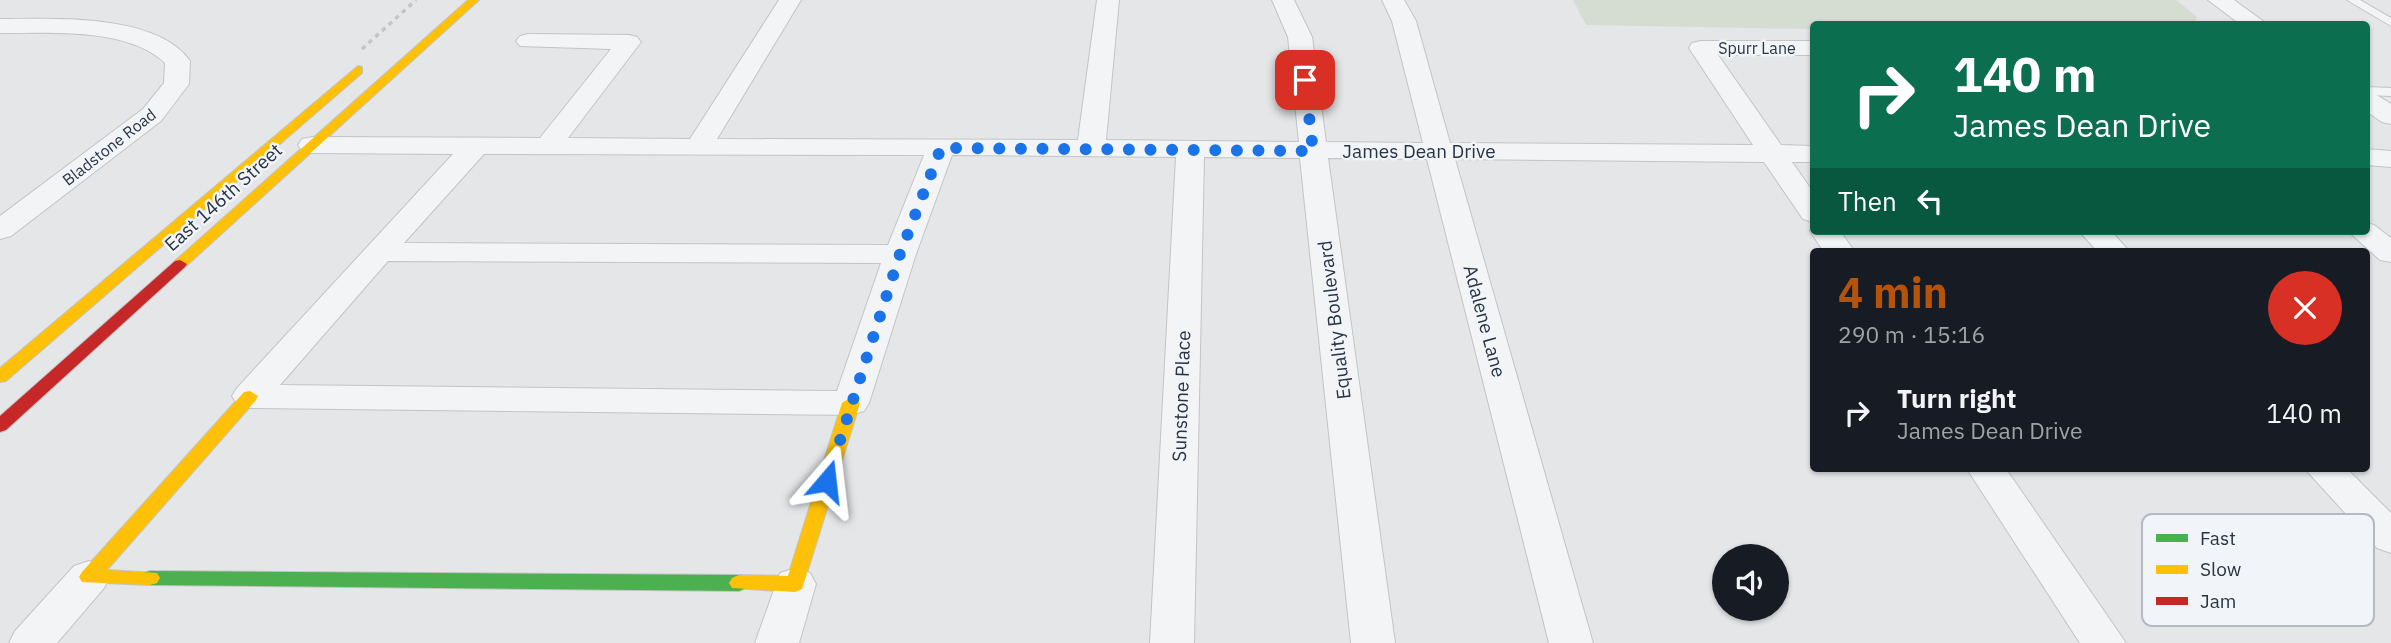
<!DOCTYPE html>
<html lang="en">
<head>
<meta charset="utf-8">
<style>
  body { margin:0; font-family:"IBM Plex Sans",sans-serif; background:#20242c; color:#f1f3f6; height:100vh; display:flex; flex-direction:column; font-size:26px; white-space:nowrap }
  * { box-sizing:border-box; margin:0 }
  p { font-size:23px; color:#9ea1a6 }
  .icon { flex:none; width:38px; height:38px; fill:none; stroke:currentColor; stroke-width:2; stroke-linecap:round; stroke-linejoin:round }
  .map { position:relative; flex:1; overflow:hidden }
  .sheet { position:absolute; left:1810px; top:248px; width:560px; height:224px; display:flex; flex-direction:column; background:#171b24; border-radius:7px; box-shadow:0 2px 5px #0004 }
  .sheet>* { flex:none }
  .hud { position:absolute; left:1810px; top:21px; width:560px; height:214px; border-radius:7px; box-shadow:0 2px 5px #0004; background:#0b6e4f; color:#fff; overflow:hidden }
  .fabs { position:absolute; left:1712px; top:544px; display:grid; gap:14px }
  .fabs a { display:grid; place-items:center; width:77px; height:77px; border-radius:50%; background:#171b24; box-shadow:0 2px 5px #0004; font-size:35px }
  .pin { position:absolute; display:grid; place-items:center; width:60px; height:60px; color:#fff; margin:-30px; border-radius:14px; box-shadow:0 4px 10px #0006 }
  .me { position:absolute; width:77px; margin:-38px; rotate:17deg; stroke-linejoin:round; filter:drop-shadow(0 0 5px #0008) }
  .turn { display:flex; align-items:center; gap:24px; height:147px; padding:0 28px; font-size:32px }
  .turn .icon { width:91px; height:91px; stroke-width:2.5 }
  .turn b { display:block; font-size:49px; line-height:60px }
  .then { display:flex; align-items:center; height:66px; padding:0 28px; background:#0003; gap:14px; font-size:26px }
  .round { display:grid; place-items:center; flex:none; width:74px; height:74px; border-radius:37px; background:#20242c }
  .head { display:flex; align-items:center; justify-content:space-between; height:119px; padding:0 28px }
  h1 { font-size:42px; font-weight:800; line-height:52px; color:#b45309 }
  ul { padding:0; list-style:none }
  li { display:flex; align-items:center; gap:21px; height:91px; padding:0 28px }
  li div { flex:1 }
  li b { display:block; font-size:26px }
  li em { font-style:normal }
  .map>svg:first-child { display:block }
  .green { fill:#d5ddd3 }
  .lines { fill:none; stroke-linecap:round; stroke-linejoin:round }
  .lane-casing { stroke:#c2c4c6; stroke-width:2 }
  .street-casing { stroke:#c2c4c6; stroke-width:2 }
  .fast-casing { stroke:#c2c4c6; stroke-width:2 }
  .slow-casing { stroke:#c2c4c6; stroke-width:2 }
  .jam-casing { stroke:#c2c4c6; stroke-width:2 }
  .path { stroke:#c3c5c9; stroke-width:3.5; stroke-dasharray:4.5 4.5; stroke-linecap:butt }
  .lane { fill:#f3f4f6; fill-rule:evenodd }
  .street { fill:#f3f4f6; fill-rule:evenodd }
  .fast { fill:#4caf50; fill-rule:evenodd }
  .slow { fill:#ffc107; fill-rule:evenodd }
  .jam { fill:#c62828; fill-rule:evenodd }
  .route { stroke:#1a73e8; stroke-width:12; stroke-dasharray:0 21.6 }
  .labels { text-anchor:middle; stroke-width:5; stroke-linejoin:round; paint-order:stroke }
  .far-street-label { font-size:16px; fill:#293443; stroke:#f1f4f8 }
  .street-label { font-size:19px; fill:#293443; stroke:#f1f4f8 }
  .key { fill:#f1f4f8; stroke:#b5bac2; stroke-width:2 }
  .key-label { font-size:19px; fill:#293443 }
</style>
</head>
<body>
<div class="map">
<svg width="2391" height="643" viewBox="0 0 2391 643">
  <rect width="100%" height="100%" fill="#e4e6e8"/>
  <path class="green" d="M1573 0H2176L2197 17 2194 24H1813V31L1811 29 1586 25Z"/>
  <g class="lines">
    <defs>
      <path id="lane" d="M2347 0H2360L2391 18V26Z
        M2366 87 2391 88V96L2366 95Z"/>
      <path id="street" d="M779 0H801L717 139 1078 140 1097 0H1119L1106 140 1299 142 1288 37 1272 0H1294L1312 37 1326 142 1423 143 1392 21 1382 0H1404L1416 21 1450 143 1753 145 1689 48 1692 43 1701 41H1813V55H1718L1781 145 1813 146V162H1792L1813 192V222L1803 219 1764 162 1455 159 1593 643H1549L1427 159 1328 158 1395 643H1351L1300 158 1204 157 1194 643H1150L1176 157 952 155 916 254 869 403 864 411 851 415 250 408 237 404 232 396 237 388 453 154 312 153 302 151 298 145 302 139 312 137 540 138 611 49 520 46 516 41 520 36 528 34 629 35 637 37 641 42 568 138 690 139ZM484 154 924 155 888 245 404 243ZM388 261 881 263 837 391 280 385Z
        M2208 0H2234L2267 24H2240Z
        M0 19C53 19 157 13 190 61L189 84 161 121 11 236 0 239V216L143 109 164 83 165 63C128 27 49 33 0 33Z
        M2366 91 2375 94 2391 104V124L2382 122 2366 111Z
        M2366 149 2391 151V167L2366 165Z
        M2366 223 2374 225 2391 238V262L2380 260 2348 231H2366Z
        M1813 226V231H1840L1855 252H1824L1810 231Z
        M2079 231H2111L2130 252H2098Z
        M1967 469H2006L2126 643H2080Z
        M2305 469H2347L2391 513V553L2377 548Z
        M89 561 104 566 110 577 104 588 57 643H9L15 631 74 566Z
        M795 568 810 573 816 584 799 643H755L780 573Z"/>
      <path id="fast" d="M150 571 739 575 746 578 749 583 746 588 739 591 150 585 143 583 140 578 143 573Z"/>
      <path id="slow" d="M468 0H479L185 267H175L173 264 175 261Z
        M358 66 362 67V73L6 381 0 382V368Z
        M250 391 258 396 256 400 107 570 157 573 160 578 157 583 150 585 82 582 79 577 82 572 244 392Z
        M851 397 860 403 802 589 795 592 732 588 729 583 732 578 739 575 788 576 842 403Z"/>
      <path id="jam" d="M180 260 187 264 185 267 6 430 0 432V416L175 261Z"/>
    </defs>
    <use href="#lane" class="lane-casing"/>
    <use href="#street" class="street-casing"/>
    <use href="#fast" class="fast-casing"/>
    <use href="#slow" class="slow-casing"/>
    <use href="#jam" class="jam-casing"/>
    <path class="path" d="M362 49 416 0"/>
    <use href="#lane" class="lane"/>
    <use href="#street" class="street"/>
    <use href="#fast" class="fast"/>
    <use href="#slow" class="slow"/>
    <use href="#jam" class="jam"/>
  </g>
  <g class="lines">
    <path class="route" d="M827 481 900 254 941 148 1313 151 1305 80"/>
  </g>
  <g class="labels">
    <g class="far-street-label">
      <text x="1757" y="54">Spurr Lane</text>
      <text transform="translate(109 147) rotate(-38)" y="6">Bladstone Road</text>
    </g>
    <g class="street-label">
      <text x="1419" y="158">James Dean Drive</text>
      <text transform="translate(223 197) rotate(-42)" y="7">East 146th Street</text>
      <text transform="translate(1334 320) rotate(-97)" y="7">Equality Boulevard</text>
      <text transform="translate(1485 321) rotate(75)" y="7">Adalene Lane</text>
      <text transform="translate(1181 396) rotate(-88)" y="7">Sunstone Place</text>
    </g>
  </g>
  <rect x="2142" y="514" width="232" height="112" rx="10" class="key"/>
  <rect x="2156" y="534" width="32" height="8" fill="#4caf50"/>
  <rect x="2156" y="565" width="32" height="9" fill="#ffc107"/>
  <rect x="2156" y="597" width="32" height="8" fill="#c62828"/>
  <g class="key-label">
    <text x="2200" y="545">Fast</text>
    <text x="2200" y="576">Slow</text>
    <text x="2200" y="608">Jam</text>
  </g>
</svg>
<div class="fabs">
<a><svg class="icon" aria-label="sound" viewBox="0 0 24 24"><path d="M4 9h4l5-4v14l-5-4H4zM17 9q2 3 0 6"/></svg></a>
</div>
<div class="pin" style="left:1305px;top:80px;background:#d93025"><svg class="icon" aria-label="arrive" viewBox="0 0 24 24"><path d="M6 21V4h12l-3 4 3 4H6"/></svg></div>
<svg class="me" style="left:827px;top:481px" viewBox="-20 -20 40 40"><path d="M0-17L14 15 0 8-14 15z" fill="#1a73e8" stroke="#fff" stroke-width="4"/></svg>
<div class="hud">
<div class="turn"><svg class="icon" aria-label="right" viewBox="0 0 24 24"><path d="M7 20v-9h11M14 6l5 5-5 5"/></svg><div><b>140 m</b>James Dean Drive</div></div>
<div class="then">Then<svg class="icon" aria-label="left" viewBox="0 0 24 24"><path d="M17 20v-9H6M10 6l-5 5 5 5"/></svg></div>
</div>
<section class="sheet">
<div class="head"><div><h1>4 min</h1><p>290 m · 15:16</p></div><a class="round" style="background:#d93025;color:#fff"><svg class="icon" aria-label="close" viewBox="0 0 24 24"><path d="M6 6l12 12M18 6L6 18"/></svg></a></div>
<ul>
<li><svg class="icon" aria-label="right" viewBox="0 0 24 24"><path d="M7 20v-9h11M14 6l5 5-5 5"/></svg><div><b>Turn right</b><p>James Dean Drive</p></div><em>140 m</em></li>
</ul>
</section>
</div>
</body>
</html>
